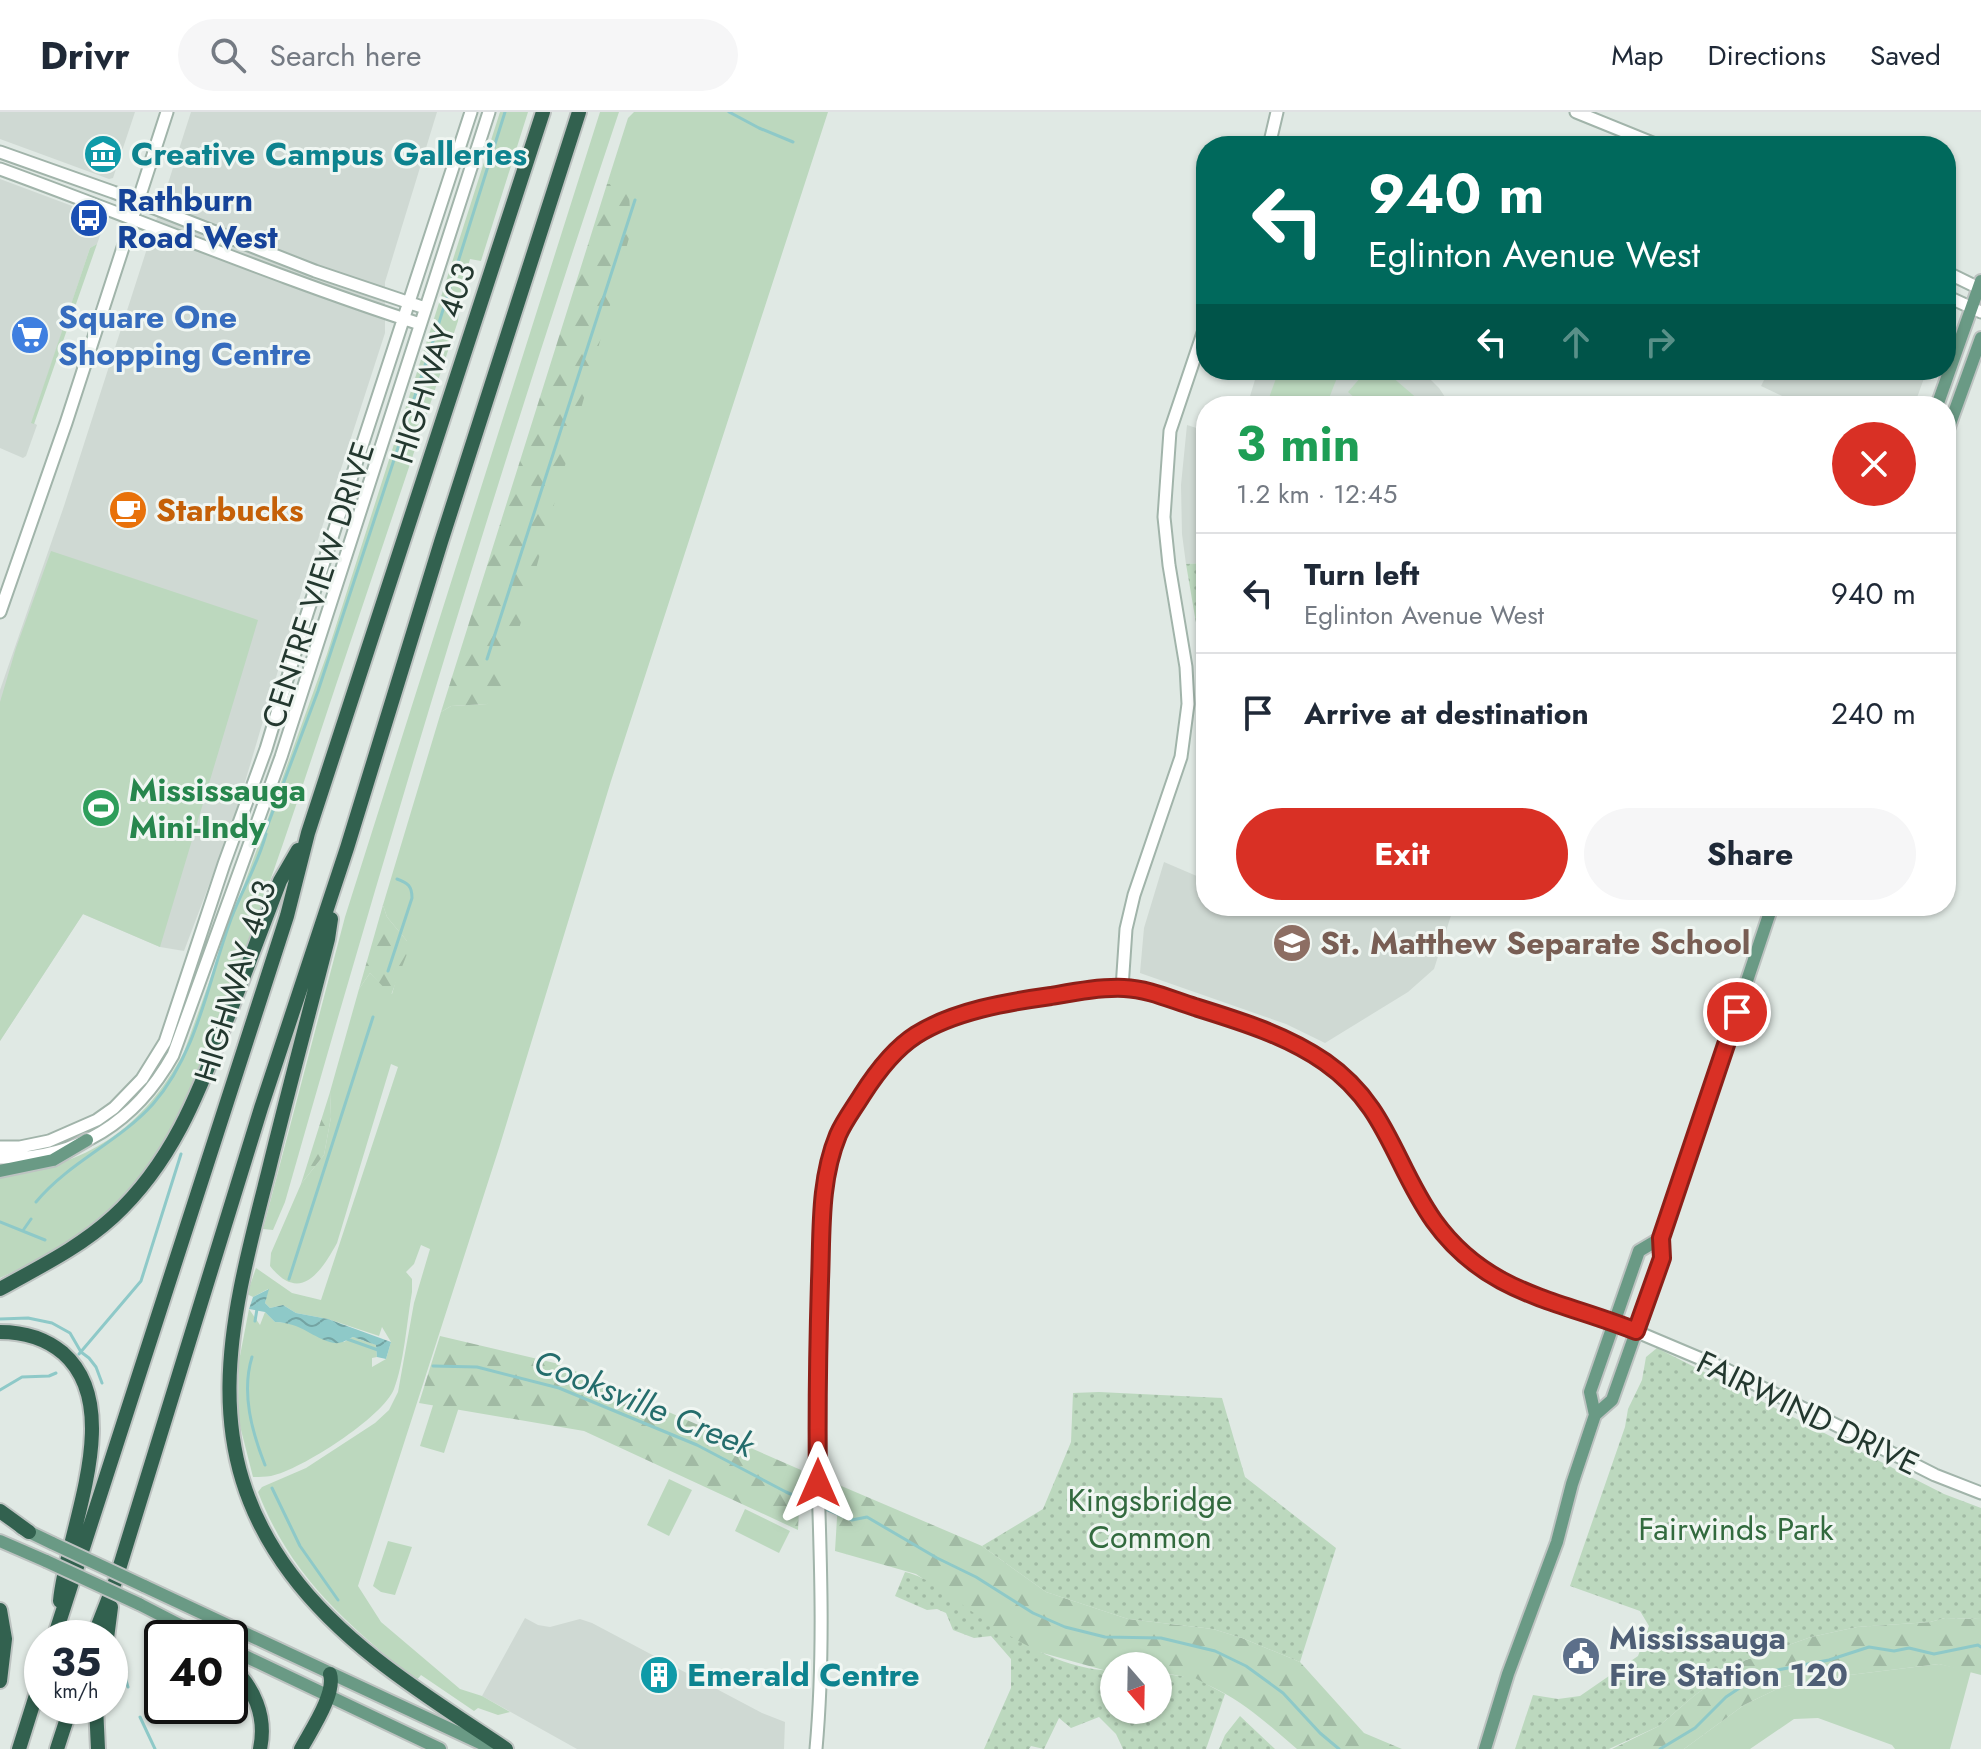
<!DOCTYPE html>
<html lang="en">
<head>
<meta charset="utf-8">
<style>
  body { margin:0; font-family:Jost,sans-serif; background:#f6f6f7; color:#1f2937; height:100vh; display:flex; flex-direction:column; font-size:30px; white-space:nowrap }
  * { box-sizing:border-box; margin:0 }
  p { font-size:26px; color:#747a83 }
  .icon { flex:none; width:44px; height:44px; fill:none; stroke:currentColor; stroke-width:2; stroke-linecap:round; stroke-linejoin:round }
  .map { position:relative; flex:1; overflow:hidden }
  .sheet { position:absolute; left:1196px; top:284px; width:760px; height:520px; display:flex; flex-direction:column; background:#fff; border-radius:32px; box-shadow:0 2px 6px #0004 }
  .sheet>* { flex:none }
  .hud { position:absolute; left:1196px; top:24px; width:760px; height:244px; border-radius:32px; box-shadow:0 2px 6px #0004; background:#00695c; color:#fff; overflow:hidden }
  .needle { width:52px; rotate:160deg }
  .buttons { position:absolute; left:1100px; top:1540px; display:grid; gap:16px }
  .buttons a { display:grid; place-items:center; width:72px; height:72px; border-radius:50%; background:#fff; box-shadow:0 2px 6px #0004; font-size:40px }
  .speed { position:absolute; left:24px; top:1508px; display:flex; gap:16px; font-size:40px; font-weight:700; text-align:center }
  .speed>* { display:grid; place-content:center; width:104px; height:104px; border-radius:50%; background:#fff; box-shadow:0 2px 6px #0004; line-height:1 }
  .speed small { font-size:20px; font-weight:400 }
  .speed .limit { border:4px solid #111; border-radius:12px; background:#fff; color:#111 }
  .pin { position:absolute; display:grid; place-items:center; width:68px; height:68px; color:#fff; margin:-34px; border:4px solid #fff; border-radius:50%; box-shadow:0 2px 8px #0007 }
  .me { position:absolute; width:88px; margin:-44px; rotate:0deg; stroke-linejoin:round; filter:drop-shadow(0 0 6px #0008) }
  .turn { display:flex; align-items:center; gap:28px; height:168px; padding:0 40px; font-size:36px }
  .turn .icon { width:104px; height:104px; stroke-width:2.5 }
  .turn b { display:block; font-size:56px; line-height:68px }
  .lanes { display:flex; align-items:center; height:76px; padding:0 40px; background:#0003; justify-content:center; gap:40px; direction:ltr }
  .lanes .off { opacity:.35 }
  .round { display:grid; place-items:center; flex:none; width:84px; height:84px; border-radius:42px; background:#f6f6f7 }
  .summary { display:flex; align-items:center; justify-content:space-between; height:136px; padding:0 40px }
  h1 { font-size:48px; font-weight:700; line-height:60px; color:#1e9e55 }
  .action { display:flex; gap:16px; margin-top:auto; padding:16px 40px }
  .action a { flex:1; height:92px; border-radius:48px; background:#d93025; color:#fff; font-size:32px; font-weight:700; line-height:92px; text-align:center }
  .action a+a { background:#f6f6f7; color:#1f2937 }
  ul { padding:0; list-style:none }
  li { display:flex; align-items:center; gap:24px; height:120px; padding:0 40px; border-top:2px solid #e0e1e3 }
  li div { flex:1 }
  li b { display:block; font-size:30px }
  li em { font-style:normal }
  header { display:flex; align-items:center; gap:48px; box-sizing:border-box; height:112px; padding:0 40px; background:#fff; border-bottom:2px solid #e0e1e3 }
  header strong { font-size:38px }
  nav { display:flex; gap:44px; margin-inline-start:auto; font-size:28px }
  .search { width:560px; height:72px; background:#f6f6f7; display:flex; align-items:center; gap:20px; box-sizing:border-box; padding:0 28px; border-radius:44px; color:#747a83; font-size:30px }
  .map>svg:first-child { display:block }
  .built { fill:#cfd9d3 }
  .grass { fill:#bcd8be }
  .forest { fill:url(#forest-firs) }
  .park { fill:url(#park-dots) }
  .water { fill:url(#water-waves) }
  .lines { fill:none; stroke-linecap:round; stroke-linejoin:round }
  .stream { stroke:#8ec9c8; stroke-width:3 }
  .secondary-casing { stroke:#a1b4aa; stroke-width:15 }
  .primary-casing { stroke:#bdc3c1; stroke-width:16 }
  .highway-casing { stroke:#bdc3c1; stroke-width:18 }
  .secondary { stroke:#fff; stroke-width:11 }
  .primary { stroke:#6a9a85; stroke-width:12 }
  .highway { stroke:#32614f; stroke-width:14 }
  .primary-bridge-casing { stroke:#bdc3c1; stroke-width:16; stroke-linecap:butt }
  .primary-bridge { stroke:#6a9a85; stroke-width:12 }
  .route-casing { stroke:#8d1f18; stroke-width:20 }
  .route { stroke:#d93025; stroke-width:14 }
  .labels { text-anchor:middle; stroke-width:6; stroke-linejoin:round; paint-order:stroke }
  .culture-label { font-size:32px; font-weight:bold; fill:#0d838f; stroke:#f0f6f2; text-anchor:start }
  .transit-label { font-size:32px; font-weight:bold; fill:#164399; stroke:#f0f6f2; text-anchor:start }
  .shop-label { font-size:32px; font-weight:bold; fill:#366cbe; stroke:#f0f6f2; text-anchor:start }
  .street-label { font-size:32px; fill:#23382f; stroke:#f0f6f2 }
  .food-label { font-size:32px; font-weight:bold; fill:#c56008; stroke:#f0f6f2; text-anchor:start }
  .leisure-label { font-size:32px; font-weight:bold; fill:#27864d; stroke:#f0f6f2; text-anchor:start }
  .education-label { font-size:32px; font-weight:bold; fill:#785e54; stroke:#f0f6f2; text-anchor:start }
  .park-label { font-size:32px; fill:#326a3e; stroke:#f0f6f2 }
  .service-label { font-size:32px; font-weight:bold; fill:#4e5e75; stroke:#f0f6f2; text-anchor:start }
  .water-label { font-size:34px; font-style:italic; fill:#246d6c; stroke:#f0f6f2 }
</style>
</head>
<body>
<header>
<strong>Drivr</strong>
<div class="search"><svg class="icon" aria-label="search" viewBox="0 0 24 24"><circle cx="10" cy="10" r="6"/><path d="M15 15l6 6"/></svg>Search here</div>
<nav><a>Map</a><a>Directions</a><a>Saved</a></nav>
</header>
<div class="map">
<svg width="1981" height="1637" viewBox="0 0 1981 1637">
  <defs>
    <pattern id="forest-firs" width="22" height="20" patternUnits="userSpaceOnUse" patternTransform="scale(2)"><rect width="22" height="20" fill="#bcd8be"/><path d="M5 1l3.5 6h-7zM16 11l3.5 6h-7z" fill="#a1baa4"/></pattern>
    <pattern id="park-dots" width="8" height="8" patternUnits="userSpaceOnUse" patternTransform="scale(2)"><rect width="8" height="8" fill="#bcd8be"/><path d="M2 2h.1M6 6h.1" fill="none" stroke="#a1baa4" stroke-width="1.8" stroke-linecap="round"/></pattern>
    <pattern id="water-waves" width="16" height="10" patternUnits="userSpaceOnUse" patternTransform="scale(2)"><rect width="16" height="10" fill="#8ec9c8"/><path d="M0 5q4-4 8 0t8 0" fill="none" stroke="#74a4a3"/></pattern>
  </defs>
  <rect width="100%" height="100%" fill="#e0e9e4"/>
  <path class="built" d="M0 0H135L113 66 109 67 0 27Z
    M191 0H437L385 170V221L304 471 234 707 184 839 160 835 83 802 0 929V578L64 394Z
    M0 67 99 104 101 121 97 132 90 136 32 310 37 313 26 344 23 346 0 336Z
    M1258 258H1421L1439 276 1451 294H1247Z
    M1769 258H1927L1914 294H1803L1761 274Z
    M1187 313 1206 319V451L1186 452 1182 422 1181 373Z
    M1164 750 1206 768V794H1454L1434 857 1408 880 1325 931 1286 912 1140 861 1144 816Z
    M525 1506 538 1513 550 1515 580 1507 592 1511 762 1601 785 1610 784 1637H577L482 1584Z"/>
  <path class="grass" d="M500 0H528L481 149 470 147 461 178 458 209C417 331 376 454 335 576 305 666 276 757 242 845 215 917 193 998 145 1059 107 1107 55 1141 0 1166V1064C87 1054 143 1017 184 940L327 542Z
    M600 0H619C498 360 389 724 285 1090L273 1118 263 1117 345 805Z
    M634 0H828L611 669 499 1036 358 1474 381 1510 460 1577 482 1584 510 1600 498 1603 478 1596 474 1599 421 1563 416 1569C347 1511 292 1467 258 1380L262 1375 306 1356 375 1311 389 1298 398 1280 414 1191 430 1137 421 1133 414 1152 406 1160 412 1167V1180C407 1208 404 1252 394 1277 383 1305 301 1358 271 1364 265 1365 259 1365 253 1365L238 1306 239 1249 249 1197 260 1213 265 1200 275 1210 292 1211 344 1230 353 1225 376 1233 377 1245 372 1246V1255L386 1247 391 1230 382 1215 379 1224 328 1207 296 1201 283 1193 270 1196 265 1191 268 1177 253 1185 247 1182 256 1156 292 1181 321 1188 398 955 391 952 337 1131C321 1160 300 1192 270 1154L271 1141 301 1072 324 1043 331 1005 330 980 359 877 370 861 392 882 407 829 387 805 383 793 441 600 451 594 487 592 620 72H607L628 6Z
    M97 132 34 312 31 311 90 136Z
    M1279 258H1340L1326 294H1266Z
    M1367 258H1384L1426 294H1364L1348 280Z
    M51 439 258 508 160 835 83 802 0 929V590L16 536Z
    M435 1287 459 1295 444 1341 420 1334Z
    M669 1367 692 1378 669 1424 647 1413Z
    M745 1397 790 1419 779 1441 735 1419Z
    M388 1429 412 1435 395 1483 381 1480 373 1474Z
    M1939 1552 1971 1559 1950 1637H1895L1892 1633 1818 1606 1794 1607 1750 1637H1684L1744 1593 1779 1576 1817 1567Z"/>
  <path class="forest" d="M607 72H620L629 81 631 119 501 581 487 592 451 594 441 600Z
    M383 793 387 805 407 829V842L391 883 370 861 359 877Z
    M330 980 331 1005 324 1043 301 1072Z
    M440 1224 559 1252 801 1358 798 1418 584 1319 419 1291Z
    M839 1373 982 1434 1046 1480 1128 1507 1213 1517 1242 1526 1300 1550 1364 1621 1402 1637H1297C1254 1600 1217 1565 1158 1561V1554H1114V1559H1107L1032 1538 1007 1525 916 1462 835 1439Z
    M1945 1506 1981 1507V1563L1939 1552 1817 1567 1779 1576 1744 1593 1684 1637H1612L1659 1614 1695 1583 1743 1549 1811 1525 1857 1515 1930 1510Z"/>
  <path class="park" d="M1206 451V590L1203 552 1186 452Z
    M1657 1236 1944 1382 1981 1396V1507L1945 1506 1930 1510 1857 1515 1811 1525 1743 1549 1695 1583 1659 1614 1609 1637H1515L1533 1583 1558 1587 1580 1584 1638 1544 1649 1514 1640 1499 1570 1474 1625 1315 1628 1297 1642 1268 1646 1245Z
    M1099 1280 1222 1286 1245 1365 1336 1436 1300 1550 1242 1526 1213 1517 1128 1507 1046 1480 982 1434 1043 1397 1071 1330 1073 1281Z
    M905 1460C928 1465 949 1483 968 1497 1010 1526 1061 1558 1114 1559V1598H1158V1561L1195 1566 1225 1582 1206 1637H1123L1116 1622 1099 1605 1071 1616 1059 1606 1044 1637 1031 1634 1029 1637H984L1011 1576V1547L991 1524 974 1526 953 1518 946 1501 937 1497 927 1498 895 1484Z
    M1240 1604 1275 1637H1219L1225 1623Z"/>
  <path class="water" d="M269 1177 265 1191 270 1196 283 1193 296 1201 328 1207 391 1230 386 1247 377 1245 376 1233 353 1225C347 1228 341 1232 334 1231 311 1226 303 1211 275 1210L265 1200 249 1197 253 1185Z"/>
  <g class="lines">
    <path class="stream" d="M729 0 759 16 793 30
      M487 547 635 88
      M264 723 318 579 437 217 505 0
      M388 859 412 786C412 774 408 771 397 767
      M36 1090C69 1050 119 1030 153 992 198 940 208 869 231 807 242 778 258 752 266 722
      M0 1110 45 1128
      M24 1117 31 1107
      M289 1167 373 905
      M0 1207 28 1206 52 1211 70 1221 81 1240 89 1246 96 1255 102 1271
      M255 1209 257 1197
      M347 1227 378 1238
      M79 1242 141 1169 181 1042
      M252 1245C241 1281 252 1320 265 1353
      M433 1254 477 1255 559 1276 697 1333 786 1380 814 1392
      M0 1278 22 1265 49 1264 56 1261
      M272 1376 300 1434 338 1488
      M821 1395 852 1408 867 1405 937 1446 976 1465 1033 1501 1065 1515 1105 1525 1161 1526 1215 1539 1246 1554 1283 1581 1320 1621 1339 1637
      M117 1555 124 1562 128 1575
      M140 1605 155 1637
      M1660 1637 1695 1616 1726 1585 1762 1561 1829 1548 1869 1535 1894 1539 1909 1536 1934 1542 1978 1533 1981 1535"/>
    <defs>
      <path id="secondary" d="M1576 0 1660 34
        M1269 34 1277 0
        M0 40 113 80 315 159 425 196
        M0 57C140 108 278 166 420 212
        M1946 160 1981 177
        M1946 184 1981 200
        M0 500 66 311 167 0
        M1122 876 1126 817 1134 783 1181 645 1188 592 1186 555 1169 453 1164 405 1170 319 1206 212
        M0 1035H20L49 1029 97 1008 114 996 142 967 165 930 224 752 266 637 307 502 471 0
        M0 1046C78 1048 136 1009 173 943L281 645 489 0
        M816 1637C824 1549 821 1458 818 1370 816 1309 818 1248 820 1188 821 1149 818 1091 827 1055 834 1028 847 1006 861 984 909 911 964 897 1046 884 1076 880 1106 874 1136 877L1231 906 1276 924 1311 941 1342 963 1380 1008 1433 1108 1454 1133 1504 1172 1555 1192 1597 1203 1725 1257 1935 1363 1981 1381"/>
      <path id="primary" d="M1937 294 1981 169
        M1946 323 1981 226
        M0 1059 53 1048 87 1028
        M1595 1303 1590 1280 1639 1139 1661 1126
        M21 1416 52 1431
        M0 1429 46 1449
        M144 1474 493 1637
        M139 1492 205 1526
        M230 1537 440 1637
        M1485 1637 1508 1562 1557 1430 1572 1372 1595 1303 1612 1288 1662 1146 1661 1126 1772 794"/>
      <path id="highway" d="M331 807 328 827C308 905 287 983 268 1061 232 1203 194 1333 291 1462 347 1537 430 1586 506 1637
        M0 1177C39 1155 79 1136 113 1105 171 1052 198 983 225 912 244 864 262 816 280 769L298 738
        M0 1220C23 1220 45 1226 63 1241 127 1297 66 1419 60 1489
        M0 1399 29 1420
        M0 1498 5 1527 0 1569
        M187 1517 197 1526
        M54 1526 287 804 308 721 543 0
        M93 1526 115 1470 261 996 347 736 441 430 579 0
        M107 1526 111 1495
        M230 1553C254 1575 267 1604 260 1637
        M96 1594 98 1637
        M19 1637 42 1564
        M57 1637 71 1594
        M301 1637C311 1618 336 1582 330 1562"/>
    </defs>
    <use href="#secondary" class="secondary-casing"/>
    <use href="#primary" class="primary-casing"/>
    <use href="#highway" class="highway-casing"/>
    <use href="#secondary" class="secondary"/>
    <use href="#primary" class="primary"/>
    <use href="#highway" class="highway"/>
    <defs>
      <path id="primary-bridge" d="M52 1431 144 1474
        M46 1449 139 1492"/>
    </defs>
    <use href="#primary-bridge" class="primary-bridge-casing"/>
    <use href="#primary-bridge" class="primary-bridge"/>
  </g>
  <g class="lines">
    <defs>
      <path id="route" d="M818 1371C817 1303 818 1236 820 1169 822 1120 819 1069 838 1023 844 1009 854 996 862 983 876 961 894 937 916 923 954 899 1007 890 1051 884 1074 880 1100 875 1124 876 1149 877 1172 888 1195 895 1240 909 1286 923 1325 950 1388 994 1394 1053 1434 1109 1487 1183 1559 1188 1636 1219L1662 1146 1661 1126 1737 900"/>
    </defs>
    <use href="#route" class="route-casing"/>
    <use href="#route" class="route"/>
  </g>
  <defs>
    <symbol id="museum-disc" viewBox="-11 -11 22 22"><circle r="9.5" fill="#0f9aa8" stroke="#f0f6f2"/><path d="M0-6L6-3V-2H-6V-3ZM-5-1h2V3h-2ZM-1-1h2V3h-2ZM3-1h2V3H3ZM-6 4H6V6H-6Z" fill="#fff"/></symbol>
    <symbol id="bus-disc" viewBox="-11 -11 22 22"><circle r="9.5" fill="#1a4fb4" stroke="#f0f6f2"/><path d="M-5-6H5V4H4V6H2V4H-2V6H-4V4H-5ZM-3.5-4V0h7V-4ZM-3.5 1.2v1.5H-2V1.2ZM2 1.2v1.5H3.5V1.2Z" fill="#fff"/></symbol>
    <symbol id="supermarket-disc" viewBox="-11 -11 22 22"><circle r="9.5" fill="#3f7fe0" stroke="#f0f6f2"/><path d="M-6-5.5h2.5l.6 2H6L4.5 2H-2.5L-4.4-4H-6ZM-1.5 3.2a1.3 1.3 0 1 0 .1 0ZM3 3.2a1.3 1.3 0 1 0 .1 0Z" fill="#fff"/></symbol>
    <symbol id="cafe-disc" viewBox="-11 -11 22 22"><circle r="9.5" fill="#e8710a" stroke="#f0f6f2"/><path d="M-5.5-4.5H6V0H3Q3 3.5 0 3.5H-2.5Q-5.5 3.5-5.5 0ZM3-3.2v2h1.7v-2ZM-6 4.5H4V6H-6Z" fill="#fff"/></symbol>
    <symbol id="stadium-disc" viewBox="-11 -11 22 22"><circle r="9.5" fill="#2e9e5b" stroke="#f0f6f2"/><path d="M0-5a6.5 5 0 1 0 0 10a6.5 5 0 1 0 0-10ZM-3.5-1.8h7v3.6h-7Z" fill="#fff"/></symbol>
    <symbol id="school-disc" viewBox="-11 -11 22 22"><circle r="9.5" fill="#8d6e63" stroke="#f0f6f2"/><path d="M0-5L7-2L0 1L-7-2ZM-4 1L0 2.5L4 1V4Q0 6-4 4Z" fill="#fff"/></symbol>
    <symbol id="civic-disc" viewBox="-11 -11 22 22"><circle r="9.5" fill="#5c6f8a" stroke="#f0f6f2"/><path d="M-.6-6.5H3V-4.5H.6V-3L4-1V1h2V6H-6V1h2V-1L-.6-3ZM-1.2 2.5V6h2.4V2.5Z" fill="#fff"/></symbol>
    <symbol id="building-disc" viewBox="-11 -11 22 22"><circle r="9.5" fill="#0f9aa8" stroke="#f0f6f2"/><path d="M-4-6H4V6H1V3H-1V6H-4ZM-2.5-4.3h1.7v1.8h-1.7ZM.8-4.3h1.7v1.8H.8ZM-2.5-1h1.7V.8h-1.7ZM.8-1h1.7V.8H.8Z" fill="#fff"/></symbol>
  </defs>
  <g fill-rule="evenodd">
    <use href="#museum-disc" x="81" y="20" width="44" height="44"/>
    <use href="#bus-disc" x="67" y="84" width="44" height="44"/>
    <use href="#supermarket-disc" x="8" y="201" width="44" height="44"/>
    <use href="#cafe-disc" x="106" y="376" width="44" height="44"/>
    <use href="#stadium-disc" x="79" y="674" width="44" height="44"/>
    <use href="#school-disc" x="1270" y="809" width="44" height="44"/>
    <use href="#civic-disc" x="1559" y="1522" width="44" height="44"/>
    <use href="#building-disc" x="637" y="1541" width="44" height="44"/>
  </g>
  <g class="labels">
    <g class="culture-label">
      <text x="131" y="53">Creative Campus Galleries</text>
      <text x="687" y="1574">Emerald Centre</text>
    </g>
    <g class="transit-label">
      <text x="117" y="99">Rathburn<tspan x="117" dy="37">Road West</tspan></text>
    </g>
    <g class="shop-label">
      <text x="58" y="216">Square One<tspan x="58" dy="37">Shopping Centre</tspan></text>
    </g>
    <g class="street-label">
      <text transform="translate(433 251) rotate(-72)" y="11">HIGHWAY 403</text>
      <text transform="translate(318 473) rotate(-72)" y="11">CENTRE VIEW DRIVE</text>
      <text transform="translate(235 869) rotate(-73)" y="11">HIGHWAY 403</text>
      <text transform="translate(1808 1301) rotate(26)" y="11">FAIRWIND DRIVE</text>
    </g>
    <g class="food-label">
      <text x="156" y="409">Starbucks</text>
    </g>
    <g class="leisure-label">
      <text x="129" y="689">Mississauga<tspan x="129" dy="37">Mini-Indy</tspan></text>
    </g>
    <g class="education-label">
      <text x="1320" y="842">St. Matthew Separate School</text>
    </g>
    <g class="park-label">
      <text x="1150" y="1399">Kingsbridge<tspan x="1150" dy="37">Common</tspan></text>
      <text x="1736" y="1428">Fairwinds Park</text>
    </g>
    <g class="service-label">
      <text x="1609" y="1537">Mississauga<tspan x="1609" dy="37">Fire Station 120</tspan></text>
    </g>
    <g class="water-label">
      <text transform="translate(644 1291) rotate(22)" y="12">Cooksville Creek</text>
    </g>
  </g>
</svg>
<div class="buttons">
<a><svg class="needle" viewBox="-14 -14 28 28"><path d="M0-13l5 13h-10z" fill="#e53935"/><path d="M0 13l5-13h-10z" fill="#747a83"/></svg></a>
</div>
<div class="speed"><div>35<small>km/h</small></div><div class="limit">40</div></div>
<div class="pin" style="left:1737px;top:900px;background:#d93025"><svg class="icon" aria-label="arrive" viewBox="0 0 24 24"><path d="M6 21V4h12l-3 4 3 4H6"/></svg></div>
<svg class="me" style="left:818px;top:1371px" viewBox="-20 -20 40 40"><path d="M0-17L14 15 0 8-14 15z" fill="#d93025" stroke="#fff" stroke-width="4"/></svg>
<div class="hud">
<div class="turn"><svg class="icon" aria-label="left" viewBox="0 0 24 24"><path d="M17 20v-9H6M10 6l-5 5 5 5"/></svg><div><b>940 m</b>Eglinton Avenue West</div></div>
<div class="lanes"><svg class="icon" aria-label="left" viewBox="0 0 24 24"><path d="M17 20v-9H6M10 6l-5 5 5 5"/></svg><svg class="icon off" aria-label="ahead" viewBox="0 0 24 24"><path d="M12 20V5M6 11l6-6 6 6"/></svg><svg class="icon off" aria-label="right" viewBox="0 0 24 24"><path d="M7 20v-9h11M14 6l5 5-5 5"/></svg></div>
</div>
<section class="sheet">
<div class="summary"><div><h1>3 min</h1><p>1.2 km · 12:45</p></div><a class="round" style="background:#d93025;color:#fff"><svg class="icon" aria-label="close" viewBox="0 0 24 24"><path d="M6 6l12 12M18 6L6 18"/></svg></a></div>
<ul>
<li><svg class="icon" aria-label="left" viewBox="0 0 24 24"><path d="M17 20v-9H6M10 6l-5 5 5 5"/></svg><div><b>Turn left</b><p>Eglinton Avenue West</p></div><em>940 m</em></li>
<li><svg class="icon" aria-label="arrive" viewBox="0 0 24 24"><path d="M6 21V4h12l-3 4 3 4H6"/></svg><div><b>Arrive at destination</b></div><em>240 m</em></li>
</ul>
<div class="action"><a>Exit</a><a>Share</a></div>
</section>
</div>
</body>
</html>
